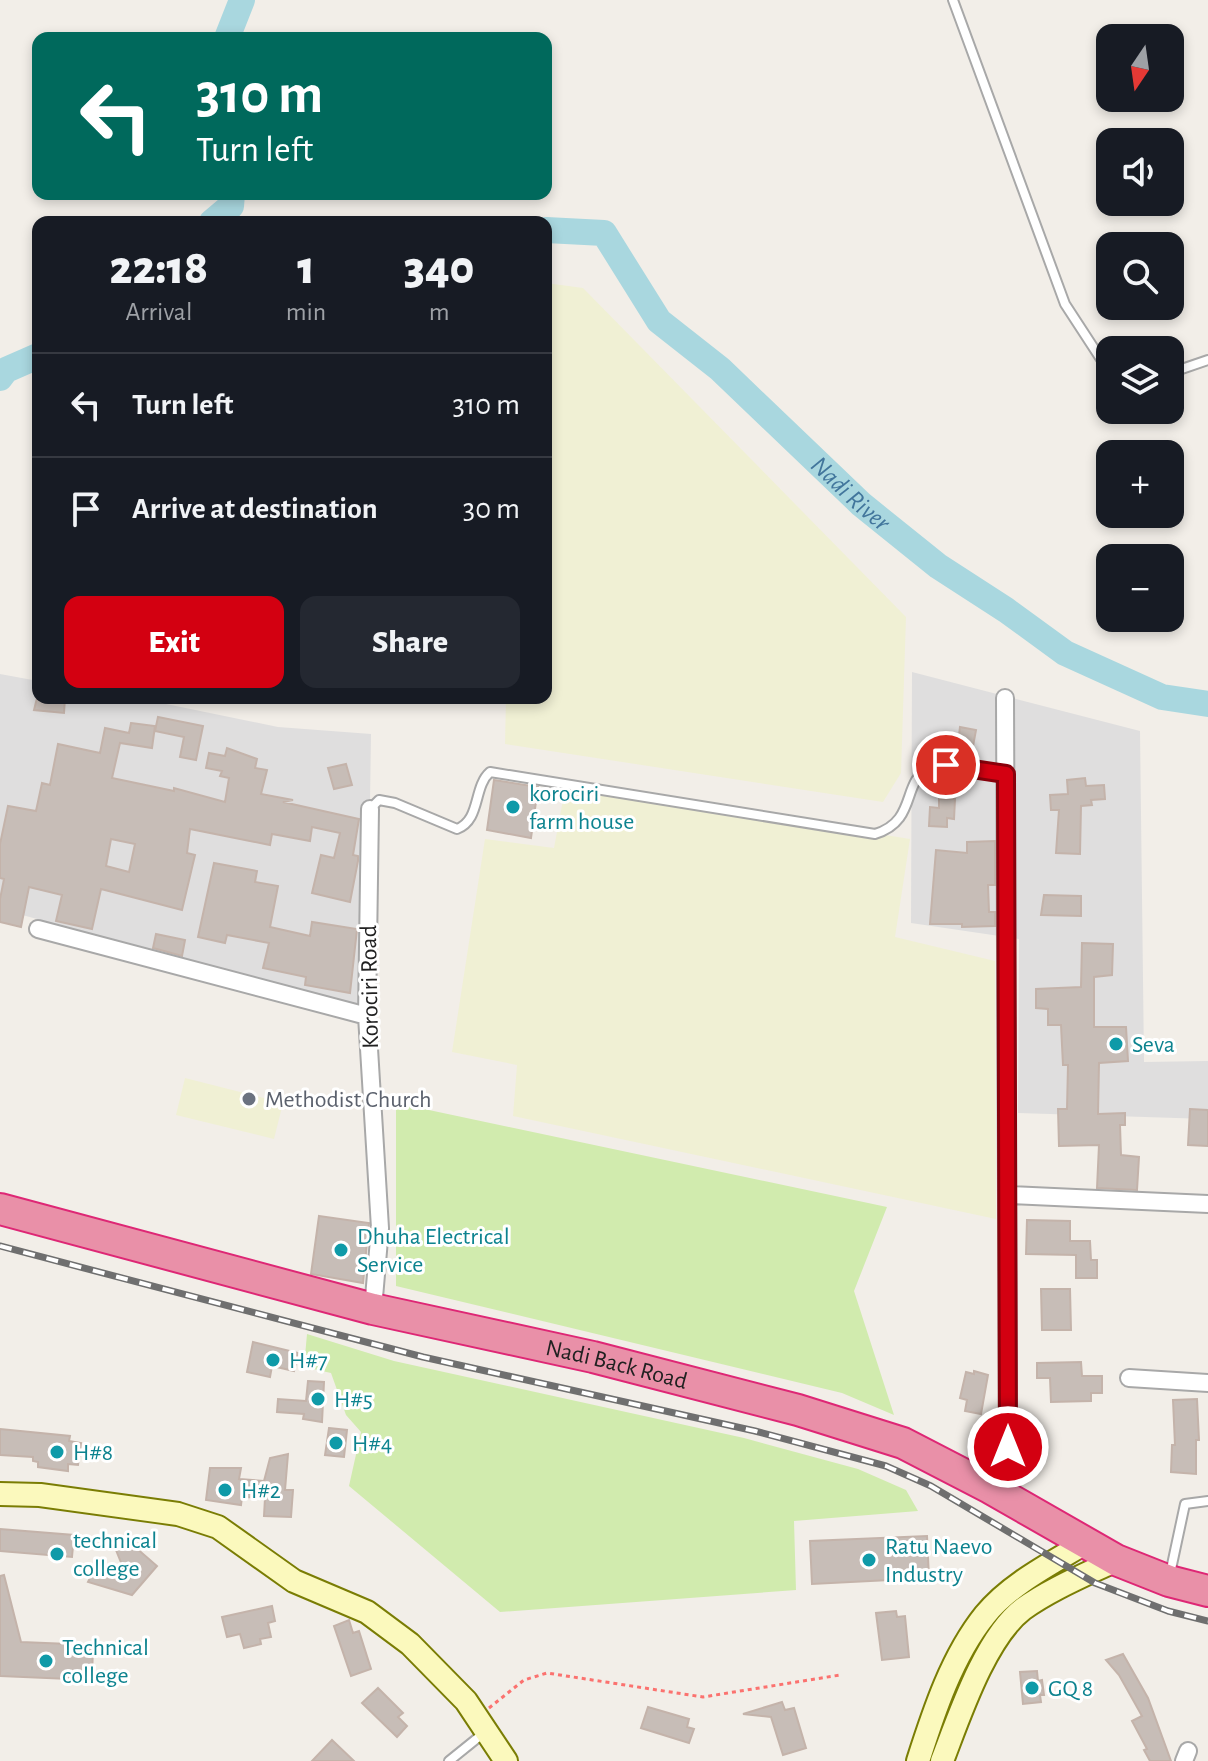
<!DOCTYPE html>
<html lang="en">
<head>
<meta charset="utf-8">
<style>
  body { margin:0; font-family:"Alegreya Sans",sans-serif; background:#242831; color:#f1f3f6; height:100vh; display:flex; flex-direction:column; font-size:30px; white-space:nowrap }
  * { box-sizing:border-box; margin:0 }
  p { font-size:26px; color:#9ea1a6 }
  .icon { flex:none; width:44px; height:44px; fill:none; stroke:currentColor; stroke-width:2; stroke-linecap:round; stroke-linejoin:round }
  .map { position:relative; flex:1; overflow:hidden }
  .sheet { position:absolute; left:32px; top:216px; width:520px; height:488px; display:flex; flex-direction:column; background:#171b24; border-radius:16px; box-shadow:0 4px 12px #0003 }
  .sheet>* { flex:none }
  .guide { position:absolute; left:32px; top:32px; width:520px; height:168px; border-radius:16px; box-shadow:0 4px 12px #0003; background:#00695c; color:#fff; overflow:hidden }
  .needle { width:52px; rotate:193deg }
  .tools { position:absolute; left:1096px; top:24px; display:grid; gap:16px }
  .tools a { display:grid; place-items:center; width:88px; height:88px; border-radius:16px; background:#171b24; box-shadow:0 4px 12px #0003; font-size:40px }
  .pin { position:absolute; display:grid; place-items:center; width:68px; height:68px; color:#fff; margin:-34px; border:4px solid #fff; border-radius:50%; box-shadow:0 2px 8px #0007 }
  .me { position:absolute; width:88px; margin:-44px; rotate:0deg; stroke-linejoin:round; filter:drop-shadow(0 0 6px #0008) }
  .turn { display:flex; align-items:center; gap:28px; height:168px; padding:0 32px; font-size:36px }
  .turn .icon { width:104px; height:104px; stroke-width:2.5 }
  .turn b { display:block; font-size:56px; line-height:68px }
  .eta { display:flex; justify-content:space-evenly; align-items:center; height:136px; text-align:center }
  .eta b { font-size:48px; font-weight:800; line-height:56px }
  .cta { display:flex; gap:16px; margin-top:auto; padding:16px 32px }
  .cta a { flex:1; height:92px; border-radius:16px; background:#d30011; color:#fff; font-size:32px; font-weight:800; line-height:92px; text-align:center }
  .cta a+a { background:#242831; color:#f1f3f6 }
  ul { padding:0; list-style:none }
  li { display:flex; align-items:center; gap:24px; height:104px; padding:0 32px; border-top:2px solid #363941 }
  li div { flex:1 }
  li b { display:block; font-size:30px }
  li em { font-style:normal }
  .map>svg:first-child { display:block }
  .residential { fill:#dfdede }
  .farmland { fill:#f0f0d4 }
  .grass { fill:#d1ebae }
  .lines { fill:none; stroke-linecap:round; stroke-linejoin:round }
  .river { stroke:#a9d7df; stroke-width:26 }
  .building { fill:#c7bdb7; stroke:#c4b3aa; stroke-width:2; fill-rule:evenodd }
  .lane-casing { stroke:#a8a8a8; stroke-width:12 }
  .street-casing { stroke:#a8a8a8; stroke-width:20 }
  .secondary-casing { stroke:#7a7d04; stroke-width:26 }
  .highway-casing { stroke:#de2775; stroke-width:34 }
  .path { stroke:#fb726f; stroke-width:3; stroke-dasharray:4 4; stroke-linecap:butt }
  .lane { stroke:#fff; stroke-width:8 }
  .street { stroke:#fff; stroke-width:16 }
  .secondary { stroke:#fbf9bd; stroke-width:22 }
  .highway { stroke:#e990a8; stroke-width:30 }
  .rail-casing { stroke:#6f6f6f; stroke-width:7 }
  .rail { stroke:#fff; stroke-width:4; stroke-dasharray:12; stroke-linecap:butt }
  .route-casing { stroke:#89000b; stroke-width:20 }
  .route { stroke:#d30011; stroke-width:14 }
  .culture-dot { fill:#0f9aa8; stroke:#fff; stroke-width:3 }
  .worship-dot { fill:#6b7280; stroke:#fff; stroke-width:3 }
  .labels { text-anchor:middle; stroke-width:6; stroke-linejoin:round; paint-order:stroke }
  .culture-label { font-size:24px; fill:#0d838f; stroke:#fff; text-anchor:start }
  .street-label { font-size:24px; fill:#212121; stroke:#fff }
  .worship-label { font-size:24px; fill:#5b616d; stroke:#fff; text-anchor:start }
  .water-label { font-size:26px; font-style:italic; fill:#42769c; stroke:#fff }
</style>
</head>
<body>
<div class="map">
<svg width="1208" height="1761" viewBox="0 0 1208 1761">
  <rect width="100%" height="100%" fill="#f2eee8"/>
  <path class="residential" d="M912 672 1140 731 1144 1062 1208 1061V1119L1018 1113 1019 939 911 923Z
    M0 674 38 681V698H137L278 727 371 734 367 1008 0 909Z"/>
  <path class="farmland" d="M546 283 583 288 906 617 901 773 883 802 505 744 506 698H546Z
    M566 784 910 839 895 937 995 961 996 1219 513 1116 517 1065 452 1052 485 839 554 848Z
    M185 1078 283 1103 274 1139 176 1115Z"/>
  <path class="grass" d="M396 1103 887 1207 854 1291 894 1415 842 1393 396 1286Z
    M307 1334 394 1361 744 1438 858 1469 906 1490 918 1511 794 1521 796 1590 500 1612 349 1486 361 1432 346 1415 331 1373 304 1367Z"/>
  <g class="lines">
    <g class="river">
      <path d="M227 38 242 0"/>
      <path d="M212 222 231 206 232 194"/>
      <path id="s1" d="M546 230 604 233 659 321 720 369 861 504 938 566 1006 610 1065 653 1162 697 1208 704"/>
      <path d="M0 378 6 370 38 356"/>
    </g>
  </g>
  <path class="building" d="M37 698H65L64 713 34 710Z
    M158 717 203 726 196 760 180 757 184 737 155 731Z
    M131 723 155 726 152 748 120 743 112 778 174 791V788L225 802 229 778 220 776 222 771 206 768 209 753 225 756 227 748 257 759 255 768 267 770 261 794 293 800 283 802 359 819 353 855 358 856V861L350 902 312 893 321 855 334 858 340 833 312 827 310 841 272 834 270 845 190 829 187 853 195 855 182 910 101 889 92 929 56 921 62 895 29 887 21 927 0 922V899L4 879 0 878V844L8 806 36 811 42 783 50 785 58 744 100 753 105 728 129 733ZM111 839 135 844 129 872 106 866Z
    M960 727 976 730 971 757 946 752 950 733 959 735Z
    M346 764 352 785 334 789 328 768Z
    M1085 778 1086 786 1104 785 1105 799 1091 800 1092 805 1081 806 1080 854 1056 853 1059 810H1051L1050 795 1068 794 1067 780Z
    M494 780 538 787 531 838 487 830Z
    M939 799H955L954 819 947 818V827L929 826 930 807 939 808Z
    M995 841V885H988L989 912H995V926L962 927V924H930L936 850 967 853V842Z
    M214 863 257 871 255 882 278 886 270 927 310 936 312 922 357 929 350 993 305 985 306 977 263 968 269 943 227 935 225 943 198 937Z
    M1044 895 1081 896V916L1041 915Z
    M156 934 185 940 182 956 153 948Z
    M1082 943 1113 944 1112 975 1094 977V1027H1126L1128 1061 1099 1063 1098 1114 1125 1113V1125H1120L1121 1155 1139 1157 1137 1190 1097 1188 1099 1145 1059 1146 1058 1109H1067L1068 1065H1063L1061 1025H1048V1009L1036 1008V989L1081 987Z
    M1190 1109 1208 1110V1146L1188 1145Z
    M319 1216 369 1223 363 1283 311 1274Z
    M1027 1220 1070 1221V1241H1090L1091 1260H1097V1278H1076V1255L1026 1254Z
    M1041 1289H1070L1071 1330H1042Z
    M253 1342 298 1353 294 1371 272 1366 270 1377 247 1372Z
    M1081 1362 1082 1376H1102V1393H1091V1401L1051 1402 1050 1378H1037V1363Z
    M974 1371 988 1375 981 1414 965 1411 967 1400 960 1398 966 1372 974 1374Z
    M308 1381 324 1382 322 1422 303 1419 304 1414 277 1412 278 1399 306 1401Z
    M1197 1399 1199 1440H1196V1474L1171 1472 1172 1445H1175L1173 1400Z
    M329 1428 347 1430 344 1457 325 1455Z
    M0 1429 70 1436 69 1441 81 1443 78 1465 68 1464V1471L38 1467V1462L33 1461V1457L0 1455Z
    M288 1454 285 1490H293L291 1517 264 1516 265 1498 242 1497 241 1505 206 1500 210 1468H241L239 1479 264 1481 270 1458Z
    M0 1529 74 1535 72 1557 0 1551Z
    M927 1536 929 1578 812 1584 810 1541Z
    M127 1540 157 1566 132 1595 88 1582 97 1565H122L116 1550Z
    M4 1575 21 1642 93 1645 92 1680 0 1676V1576Z
    M272 1606 275 1621 268 1623 271 1637 260 1639 261 1644 244 1648 240 1634 227 1637 222 1617Z
    M896 1611 897 1617 905 1616 909 1657 882 1660 876 1613Z
    M349 1620 353 1633 359 1631 371 1669 351 1676 334 1626Z
    M1123 1654 1148 1698 1171 1761H1150L1144 1750 1147 1749 1132 1721 1142 1716 1119 1675 1106 1660Z
    M1037 1671 1038 1681 1042 1680 1044 1695H1040L1041 1702 1023 1704 1020 1672Z
    M378 1688 403 1713 398 1717 407 1726 397 1737 362 1703Z
    M782 1702 785 1710 794 1708 806 1748 783 1755 771 1717 743 1714Z
    M648 1707 689 1719 687 1727 694 1729 689 1743 641 1728Z
    M332 1740 354 1761H312Z"/>
  <g class="lines">
    <defs>
      <path id="lane" d="M953 0 1065 304 1110 373
        M1170 373 1208 360
        M370 809 379 800 395 803 457 829C481 820 473 787 490 772L875 834C918 821 901 781 929 769 951 759 983 769 1005 774
        M1170 1574 1185 1504 1208 1501
        M449 1761 485 1732"/>
      <path id="street" d="M370 809 367 1016 380 1228 373 1309
        M38 929 367 1016
        M1008 1195 1208 1204
        M1129 1378 1208 1383
        M990 1488 1008 1447 1005 698
        M1184 1761 1188 1751"/>
      <path id="secondary" d="M0 1494 40 1495 178 1514 218 1527 294 1581 367 1612 410 1644 466 1701 506 1761
        M918 1761C934 1711 952 1656 985 1615 1010 1584 1052 1563 1085 1543
        M942 1761C959 1717 985 1638 1023 1609 1051 1589 1085 1575 1116 1560"/>
      <g id="highway">
        <path id="s2" d="M0 1209 373 1309 593 1357 798 1410 903 1443 990 1488 1116 1560 1169 1581 1208 1591"/>
      </g>
    </defs>
    <use href="#lane" class="lane-casing"/>
    <use href="#street" class="street-casing"/>
    <use href="#secondary" class="secondary-casing"/>
    <use href="#highway" class="highway-casing"/>
    <path class="path" d="M489 1708 524 1680 547 1673 703 1697 840 1675"/>
    <use href="#lane" class="lane"/>
    <use href="#street" class="street"/>
    <use href="#secondary" class="secondary"/>
    <use href="#highway" class="highway"/>
    <defs>
      <path id="rail" d="M0 1246 423 1357 755 1431 886 1466 931 1486 1095 1583 1168 1611 1208 1621"/>
    </defs>
    <use href="#rail" class="rail-casing"/>
    <use href="#rail" class="rail"/>
  </g>
  <g class="lines">
    <defs>
      <path id="route" d="M946 765 1006 774 1008 1447"/>
    </defs>
    <use href="#route" class="route-casing"/>
    <use href="#route" class="route"/>
  </g>
  <g class="culture-dot">
    <circle cx="513" cy="807" r="8"/>
    <circle cx="1116" cy="1044" r="8"/>
    <circle cx="341" cy="1250" r="8"/>
    <circle cx="273" cy="1360" r="8"/>
    <circle cx="318" cy="1399" r="8"/>
    <circle cx="336" cy="1443" r="8"/>
    <circle cx="57" cy="1452" r="8"/>
    <circle cx="225" cy="1490" r="8"/>
    <circle cx="57" cy="1554" r="8"/>
    <circle cx="869" cy="1560" r="8"/>
    <circle cx="46" cy="1661" r="8"/>
    <circle cx="1032" cy="1688" r="8"/>
  </g>
  <circle class="worship-dot" cx="249" cy="1099" r="8"/>
  <g class="labels">
    <g class="culture-label">
      <text x="529" y="801">korociri<tspan x="529" dy="28">farm house</tspan></text>
      <text x="1132" y="1052">Seva</text>
      <text x="357" y="1244">Dhuha Electrical<tspan x="357" dy="28">Service</tspan></text>
      <text x="289" y="1368">H#7</text>
      <text x="334" y="1407">H#5</text>
      <text x="352" y="1451">H#4</text>
      <text x="73" y="1460">H#8</text>
      <text x="241" y="1498">H#2</text>
      <text x="73" y="1548">technical<tspan x="73" dy="28">college</tspan></text>
      <text x="885" y="1554">Ratu Naevo<tspan x="885" dy="28">Industry</tspan></text>
      <text x="62" y="1655">Technical<tspan x="62" dy="28">college</tspan></text>
      <text x="1048" y="1696">GQ 8</text>
    </g>
    <g class="street-label">
      <text transform="translate(369 987) rotate(-91)" y="8">Korociri Road</text>
      <text dy="8" stroke="none"><textPath href="#s2" startOffset="636">Nadi Back Road</textPath></text>
    </g>
    <g class="worship-label">
      <text x="265" y="1107">Methodist Church</text>
    </g>
    <g class="water-label">
      <text dy="9" stroke="none"><textPath href="#s1" startOffset="420">Nadi River</textPath></text>
    </g>
  </g>
</svg>
<div class="tools">
<a><svg class="needle" viewBox="-14 -14 28 28"><path d="M0-13l5 13h-10z" fill="#e53935"/><path d="M0 13l5-13h-10z" fill="#9ea1a6"/></svg></a>
<a><svg class="icon" aria-label="sound" viewBox="0 0 24 24"><path d="M4 9h4l5-4v14l-5-4H4zM17 9q2 3 0 6"/></svg></a>
<a><svg class="icon" aria-label="search" viewBox="0 0 24 24"><circle cx="10" cy="10" r="6"/><path d="M15 15l6 6"/></svg></a>
<a><svg class="icon" aria-label="layers" viewBox="0 0 24 24"><path d="M12 4l9 5-9 5-9-5zM3 14l9 5 9-5"/></svg></a>
<a>+</a>
<a>−</a>
</div>
<div class="pin" style="left:946px;top:765px;background:#d93025"><svg class="icon" aria-label="arrive" viewBox="0 0 24 24"><path d="M6 21V4h12l-3 4 3 4H6"/></svg></div>
<svg class="me" style="left:1008px;top:1447px" viewBox="-20 -20 40 40"><circle r="17" fill="#d30011" stroke="#fff" stroke-width="3"/><path d="M0-11L8 9 0 5-8 9z" fill="#fff"/></svg>
<div class="guide">
<div class="turn"><svg class="icon" aria-label="left" viewBox="0 0 24 24"><path d="M17 20v-9H6M10 6l-5 5 5 5"/></svg><div><b>310 m</b>Turn left</div></div>
</div>
<section class="sheet">
<div class="eta">
<div><b>22:18</b><p>Arrival</p></div>
<div><b>1</b><p>min</p></div>
<div><b>340</b><p>m</p></div>
</div>
<ul>
<li><svg class="icon" aria-label="left" viewBox="0 0 24 24"><path d="M17 20v-9H6M10 6l-5 5 5 5"/></svg><div><b>Turn left</b></div><em>310 m</em></li>
<li><svg class="icon" aria-label="arrive" viewBox="0 0 24 24"><path d="M6 21V4h12l-3 4 3 4H6"/></svg><div><b>Arrive at destination</b></div><em>30 m</em></li>
</ul>
<div class="cta"><a>Exit</a><a>Share</a></div>
</section>
</div>
</body>
</html>
